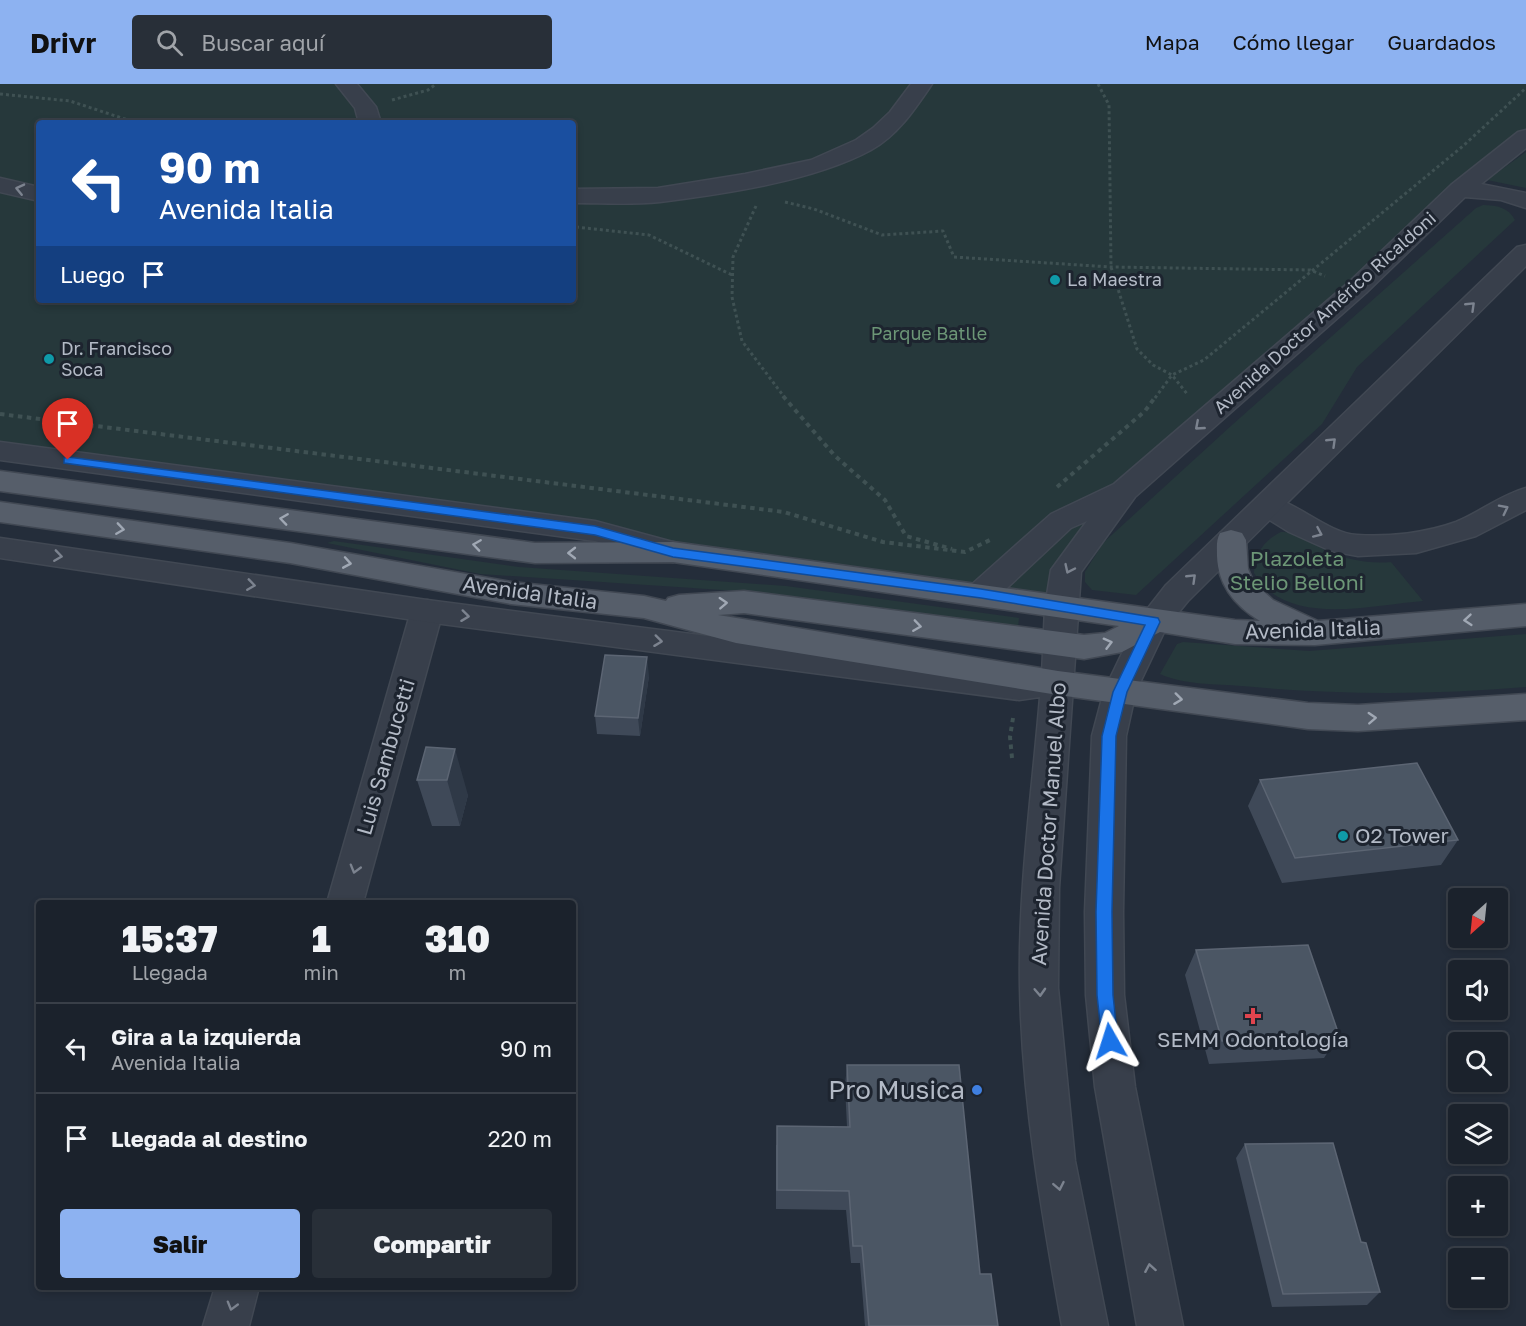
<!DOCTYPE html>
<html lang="es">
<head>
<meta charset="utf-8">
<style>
  body { margin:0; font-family:"Golos Text",sans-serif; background:#282f38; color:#f1f3f6; height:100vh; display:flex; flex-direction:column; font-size:22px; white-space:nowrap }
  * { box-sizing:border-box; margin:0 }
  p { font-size:20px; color:#a0a4a9 }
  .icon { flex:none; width:33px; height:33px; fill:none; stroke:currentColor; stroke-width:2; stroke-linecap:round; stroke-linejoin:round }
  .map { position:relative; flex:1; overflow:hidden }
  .sheet { position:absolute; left:36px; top:816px; width:540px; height:390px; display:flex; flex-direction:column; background:#1b222c; border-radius:6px; box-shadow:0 3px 9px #0003,0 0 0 2px #393f48 }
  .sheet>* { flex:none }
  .hud { position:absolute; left:36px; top:36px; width:540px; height:183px; border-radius:6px; box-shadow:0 3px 9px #0003,0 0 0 2px #393f48; background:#1a4fa0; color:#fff; overflow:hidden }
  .needle { width:39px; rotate:207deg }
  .tools { position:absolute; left:1448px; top:804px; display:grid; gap:12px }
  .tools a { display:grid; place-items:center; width:60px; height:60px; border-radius:6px; background:#1b222c; box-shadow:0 3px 9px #0003,0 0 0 2px #393f48; font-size:30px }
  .pin { position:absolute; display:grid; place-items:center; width:51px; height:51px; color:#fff; margin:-62px -26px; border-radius:50% 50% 50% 0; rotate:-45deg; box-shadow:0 0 6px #0007 }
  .pin .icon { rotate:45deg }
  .me { position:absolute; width:66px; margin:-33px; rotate:354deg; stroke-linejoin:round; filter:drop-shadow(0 0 4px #0008) }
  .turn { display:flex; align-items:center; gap:21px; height:126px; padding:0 24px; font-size:27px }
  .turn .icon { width:78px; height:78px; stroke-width:2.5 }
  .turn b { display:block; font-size:42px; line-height:51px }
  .then { display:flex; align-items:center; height:57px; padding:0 24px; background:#0003; gap:12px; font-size:22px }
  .eta { display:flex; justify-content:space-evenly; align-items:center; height:102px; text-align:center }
  .eta b { font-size:36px; font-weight:800; line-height:42px }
  .action { display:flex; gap:12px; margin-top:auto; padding:12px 24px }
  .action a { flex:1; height:69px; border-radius:6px; background:#8db2f1; color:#111; font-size:24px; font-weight:800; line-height:69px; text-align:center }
  .action a+a { background:#282f38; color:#f1f3f6 }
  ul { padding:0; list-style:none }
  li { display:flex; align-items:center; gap:18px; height:90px; padding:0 24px; border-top:2px solid #393f48 }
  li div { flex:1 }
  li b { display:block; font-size:22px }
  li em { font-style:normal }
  header { display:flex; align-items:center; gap:36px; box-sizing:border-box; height:84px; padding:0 30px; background:#8db2f1; color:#111 }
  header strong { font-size:28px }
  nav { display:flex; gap:33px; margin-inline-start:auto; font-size:21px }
  .search { width:420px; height:54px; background:#282f38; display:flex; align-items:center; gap:15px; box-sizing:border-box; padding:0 21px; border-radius:6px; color:#a0a4a9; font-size:22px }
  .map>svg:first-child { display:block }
  .green { fill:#26383b; fill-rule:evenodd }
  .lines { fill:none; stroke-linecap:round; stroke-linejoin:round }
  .minor-casing { stroke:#414853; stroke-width:3 }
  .tertiary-casing { stroke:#414853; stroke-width:3 }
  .primary-casing { stroke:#414853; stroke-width:3 }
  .path-far1 { stroke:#3f5153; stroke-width:3; stroke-dasharray:3 3; stroke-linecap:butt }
  .path { stroke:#3f5153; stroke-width:4; stroke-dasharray:4.5 4.5; stroke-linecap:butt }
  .minor { fill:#383f4b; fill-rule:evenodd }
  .tertiary { fill:#383f4b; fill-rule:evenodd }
  .primary { fill:#565e6a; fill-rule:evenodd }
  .wall { fill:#3f4958 }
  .shaded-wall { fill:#2f3947 }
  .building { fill:#4b5664; stroke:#5c6573; stroke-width:1.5 }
  .oneway { stroke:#7c838f }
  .oneway2 { stroke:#a0a8b4 }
  .route { fill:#1a73e8; stroke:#114b97; stroke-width:1.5 }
  .culture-dot { fill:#0f9aa8; stroke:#1d242f; stroke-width:2 }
  .health-dot { fill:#e0444e; stroke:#1d242f; stroke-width:2 }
  .shop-dot { fill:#3f7fe0; stroke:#1d242f; stroke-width:2 }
  .labels { text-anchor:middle; stroke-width:6; stroke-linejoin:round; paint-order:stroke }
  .far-poi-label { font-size:18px; fill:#b3bac6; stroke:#1d242f; text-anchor:start }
  .far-street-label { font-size:18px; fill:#b3bac6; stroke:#1d242f }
  .far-park-label { font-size:18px; fill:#6c9676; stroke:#1d242f }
  .park-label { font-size:21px; fill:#6c9676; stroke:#1d242f }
  .street-label { font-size:21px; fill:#b3bac6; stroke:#1d242f }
  .poi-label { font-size:21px; fill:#b3bac6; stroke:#1d242f; text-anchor:start }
  .near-poi-label { font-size:26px; fill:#b3bac6; stroke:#1d242f; text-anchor:end }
</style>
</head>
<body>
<header>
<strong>Drivr</strong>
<div class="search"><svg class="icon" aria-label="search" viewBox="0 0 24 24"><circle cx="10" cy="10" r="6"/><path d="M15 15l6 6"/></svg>Buscar aquí</div>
<nav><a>Mapa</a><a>Cómo llegar</a><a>Guardados</a></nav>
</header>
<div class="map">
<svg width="1526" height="1242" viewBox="0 0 1526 1242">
  <rect width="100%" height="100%" fill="#242d3a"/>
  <path class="green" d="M0 0H1526V53L1125 406 1061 523 0 367ZM39 39H573V216H39Z
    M1526 68V104L1487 96Z
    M1483 121C1497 121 1509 124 1515 136L1357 283 1322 340 1136 511 1092 506 1085 498V488L1103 459 1232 341 1476 124Z
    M1281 448C1301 447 1310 459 1327 467 1348 476 1369 480 1391 478L1423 517C1371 521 1286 544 1254 489 1254 471 1264 456 1281 448Z
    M334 457 519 483 786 502 1019 534 1018 544 766 509 480 490 327 459Z
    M1526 550V603C1431 611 1337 611 1242 602 1216 600 1184 601 1160 590L1177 560 1183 558 1309 567Z"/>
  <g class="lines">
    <defs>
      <path id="minor" d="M336 0H357L376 23 381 39H359L355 24Z
        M911 0H932C915 25 898 51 871 66 814 97 724 110 660 118 631 121 601 119 573 119V105L658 104 745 90 811 76 856 56 873 44 890 28Z
        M0 94 39 103V117L0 108Z
        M1526 404V426L1476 452 1416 469 1358 472 1331 467 1289 448 1257 428 1252 421 1257 414C1286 406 1323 449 1357 451 1389 453 1426 449 1456 438 1480 428 1501 411 1526 404Z
        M427 516 438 519 443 527 363 819H327L411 527 416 519Z
        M215 1203H259L249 1242H203Z"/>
      <path id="tertiary" d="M1526 46V64L1481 100 1526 109V124L1501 116 1465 113 1366 209 1135 413 1081 488 1059 804 1058 904 1075 1077 1108 1242H1062C1042 1130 1022 1018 1020 903 1018 806 1032 709 1040 613L1019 616 427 538 0 474V454L427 516 1019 592 1042 590 1045 523 1051 486 1087 437 1071 444 992 518 981 521 970 518 966 510 970 502 1051 430 1114 400 1348 199 1451 101 1518 48Z
        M1526 161V182L1188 517 1166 544 1136 607 1126 652 1123 828 1124 911 1135 1003 1183 1242H1137L1095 1003 1086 911 1085 828 1092 652 1104 607 1137 538 1166 501 1517 163Z
        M0 358 595 437 684 461 688 468 684 475 673 478 595 457 0 376Z"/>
      <path id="primary" d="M0 387 535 459 673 458 1235 536 1260 537C1235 522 1218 501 1217 472 1217 462 1216 457 1220 449L1231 446 1242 449 1246 456 1248 485 1254 499 1273 516 1318 537 1526 520V542L1315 561 1235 560 1160 548 1122 568 1084 575 744 529 718 531 1058 587 1308 619 1358 621 1526 610V636L1358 647 1308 645 1058 611 736 559 644 534 511 520 290 479 0 438V418L290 459 511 498 644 512 666 517 668 514 679 511 744 507 1084 551 1105 549 1119 542 673 478 535 479 0 407Z"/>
    </defs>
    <use href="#minor" class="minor-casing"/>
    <use href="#tertiary" class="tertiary-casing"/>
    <use href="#primary" class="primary-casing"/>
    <path class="path-far1" d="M1098 0 1109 21 1111 183 1137 265 1153 281 1172 291 1188 311
      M0 10 70 17 137 39
      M392 16 428 6 436 0
      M785 118 814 125 882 151 943 147 954 173 1111 183 1310 186 1325 192
      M756 122 733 173 732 213 742 257 785 314
      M576 143 649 151 732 191
      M1155 314 1172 291 1204 276 1463 62 1526 4"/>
    <path class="path" d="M783 312 835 372 885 416 906 452 952 465
      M0 330 784 428 883 458 965 468 990 456
      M1057 403 1145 327 1156 312
      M1012 674 1010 653 1013 634"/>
    <use href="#minor" class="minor"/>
    <use href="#tertiary" class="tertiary"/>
    <use href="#primary" class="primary"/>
  </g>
  <path class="wall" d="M649 592 640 652 597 650 595 632Z
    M426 663 468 711 460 742H432L417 696Z
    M1260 696 1458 756 1441 781 1282 799 1248 722Z
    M1196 866 1339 951 1324 974 1209 980 1185 891Z
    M847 981 980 1190 998 1242H865L860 1179H851L846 1126 776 1125V1061L847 1043 845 1002Z
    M1245 1060 1361 1158 1380 1208 1367 1221 1272 1223 1236 1074Z"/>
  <path class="shaded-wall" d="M647 573 649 592 640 652 638 634Z
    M455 665 468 711 460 742 447 696Z"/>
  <path class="building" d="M605 571 647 573 638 634 595 632Z
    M426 663 455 665 447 696H417Z
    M1417 679 1458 756 1295 774 1260 696Z
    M1308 861 1339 951 1222 957 1196 866Z
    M847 981H959L980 1190H991L998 1242H869L862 1162H853L849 1107 777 1106V1042L850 1043Z
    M1333 1059 1361 1158 1366 1159 1380 1208 1283 1210 1245 1060Z"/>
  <defs><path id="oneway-chevron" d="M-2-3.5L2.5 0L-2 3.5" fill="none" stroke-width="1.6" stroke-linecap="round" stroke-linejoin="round" transform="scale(1.5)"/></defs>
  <g class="oneway">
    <use href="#oneway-chevron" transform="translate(20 105) rotate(-167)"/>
    <use href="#oneway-chevron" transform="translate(1471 222) rotate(-44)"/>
    <use href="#oneway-chevron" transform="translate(1199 342) rotate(139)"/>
    <use href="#oneway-chevron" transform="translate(1332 358) rotate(-44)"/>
    <use href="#oneway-chevron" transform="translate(1504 425) rotate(-27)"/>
    <use href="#oneway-chevron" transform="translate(1318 449) rotate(24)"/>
    <use href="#oneway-chevron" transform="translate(58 472) rotate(8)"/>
    <use href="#oneway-chevron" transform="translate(1069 485) rotate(115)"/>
    <use href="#oneway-chevron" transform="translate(1192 494) rotate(-44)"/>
    <use href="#oneway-chevron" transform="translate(251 501) rotate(8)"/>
    <use href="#oneway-chevron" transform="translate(465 532) rotate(7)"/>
    <use href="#oneway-chevron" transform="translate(658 557) rotate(7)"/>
    <use href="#oneway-chevron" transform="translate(355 785) rotate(106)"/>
    <use href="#oneway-chevron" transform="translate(1040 908) rotate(87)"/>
    <use href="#oneway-chevron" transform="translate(1059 1102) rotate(79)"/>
    <use href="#oneway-chevron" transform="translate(1150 1184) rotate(-100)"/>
    <use href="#oneway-chevron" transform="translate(232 1222) rotate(106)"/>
  </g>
  <g class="oneway2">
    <use href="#oneway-chevron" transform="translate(284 435) rotate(-172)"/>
    <use href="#oneway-chevron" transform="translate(120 445) rotate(8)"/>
    <use href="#oneway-chevron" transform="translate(477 461) rotate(-172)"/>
    <use href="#oneway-chevron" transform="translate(572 469) rotate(180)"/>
    <use href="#oneway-chevron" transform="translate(347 479) rotate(10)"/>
    <use href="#oneway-chevron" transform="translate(723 519) rotate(-3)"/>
    <use href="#oneway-chevron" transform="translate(1468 536) rotate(175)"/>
    <use href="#oneway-chevron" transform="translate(917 542) rotate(8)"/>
    <use href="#oneway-chevron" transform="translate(1108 559) rotate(-15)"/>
    <use href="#oneway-chevron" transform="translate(1178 615) rotate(7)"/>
    <use href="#oneway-chevron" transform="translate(1372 634) rotate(-3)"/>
  </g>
  <path class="route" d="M68 373 595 442 673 464 981 505 1158 534 1160 538 1127 608 1116 652 1112 828 1113 911 1118 957 1116 962 1110 964 1104 962 1102 957 1097 911 1096 828 1102 652 1113 608 1145 541 981 514 673 473 595 451 64 379V374Z"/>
  <g class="culture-dot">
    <circle cx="1055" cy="196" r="6"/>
    <circle cx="49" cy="275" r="6"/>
    <circle cx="1343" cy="752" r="6"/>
  </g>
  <path class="health-dot" d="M1250 923h6v6h6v6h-6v6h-6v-6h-6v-6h6z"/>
  <circle class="shop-dot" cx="977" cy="1006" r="6"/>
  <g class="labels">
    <g class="far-poi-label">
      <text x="1067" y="202">La Maestra</text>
      <text x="61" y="271">Dr. Francisco<tspan x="61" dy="21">Soca</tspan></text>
    </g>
    <g class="far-street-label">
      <text transform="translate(1325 229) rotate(-42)" y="6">Avenida Doctor Américo Ricaldoni</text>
    </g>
    <g class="far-park-label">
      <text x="929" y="256">Parque Batlle</text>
    </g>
    <g class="park-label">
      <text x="1297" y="482">Plazoleta<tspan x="1297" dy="24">Stelio Belloni</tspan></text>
    </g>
    <g class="street-label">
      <text transform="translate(530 509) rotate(8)" y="7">Avenida Italia</text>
      <text transform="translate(1313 546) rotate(-2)" y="7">Avenida Italia</text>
      <text transform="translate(386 673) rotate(-74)" y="7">Luis Sambucetti</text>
      <text transform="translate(1049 740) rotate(-86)" y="7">Avenida Doctor Manuel Albo</text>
    </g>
    <g class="poi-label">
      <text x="1355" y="759">O2 Tower</text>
      <text x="1253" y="963" text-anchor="middle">SEMM Odontología</text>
    </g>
    <g class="near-poi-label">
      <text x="965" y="1015">Pro Musica</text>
    </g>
  </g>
</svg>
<div class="tools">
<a><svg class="needle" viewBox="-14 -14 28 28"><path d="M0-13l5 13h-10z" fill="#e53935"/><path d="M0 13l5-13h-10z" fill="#a0a4a9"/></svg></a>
<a><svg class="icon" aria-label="sound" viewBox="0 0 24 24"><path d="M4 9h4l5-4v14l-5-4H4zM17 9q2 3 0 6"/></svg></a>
<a><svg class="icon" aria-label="search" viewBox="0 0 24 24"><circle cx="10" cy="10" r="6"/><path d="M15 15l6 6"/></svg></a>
<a><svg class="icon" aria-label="layers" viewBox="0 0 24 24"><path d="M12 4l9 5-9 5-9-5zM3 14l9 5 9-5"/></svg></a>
<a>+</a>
<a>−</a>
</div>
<div class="pin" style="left:68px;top:376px;background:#d93025"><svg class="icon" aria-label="arrive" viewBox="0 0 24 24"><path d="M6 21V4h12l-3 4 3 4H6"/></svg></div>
<svg class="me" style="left:1110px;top:957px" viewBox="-20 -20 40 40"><path d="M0-17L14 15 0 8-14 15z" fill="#1a73e8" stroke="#fff" stroke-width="4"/></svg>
<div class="hud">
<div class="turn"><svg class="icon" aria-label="left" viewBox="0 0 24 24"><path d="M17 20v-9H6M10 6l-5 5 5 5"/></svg><div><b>90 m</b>Avenida Italia</div></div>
<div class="then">Luego<svg class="icon" aria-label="arrive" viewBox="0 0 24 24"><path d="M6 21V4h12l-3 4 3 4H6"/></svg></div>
</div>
<section class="sheet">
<div class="eta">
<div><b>15:37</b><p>Llegada</p></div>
<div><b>1</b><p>min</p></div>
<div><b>310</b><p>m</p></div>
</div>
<ul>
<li><svg class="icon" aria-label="left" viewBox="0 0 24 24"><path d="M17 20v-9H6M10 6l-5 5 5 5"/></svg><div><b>Gira a la izquierda</b><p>Avenida Italia</p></div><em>90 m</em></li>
<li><svg class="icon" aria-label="arrive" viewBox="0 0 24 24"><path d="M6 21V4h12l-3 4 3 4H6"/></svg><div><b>Llegada al destino</b></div><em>220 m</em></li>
</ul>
<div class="action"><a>Salir</a><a>Compartir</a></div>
</section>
</div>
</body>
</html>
